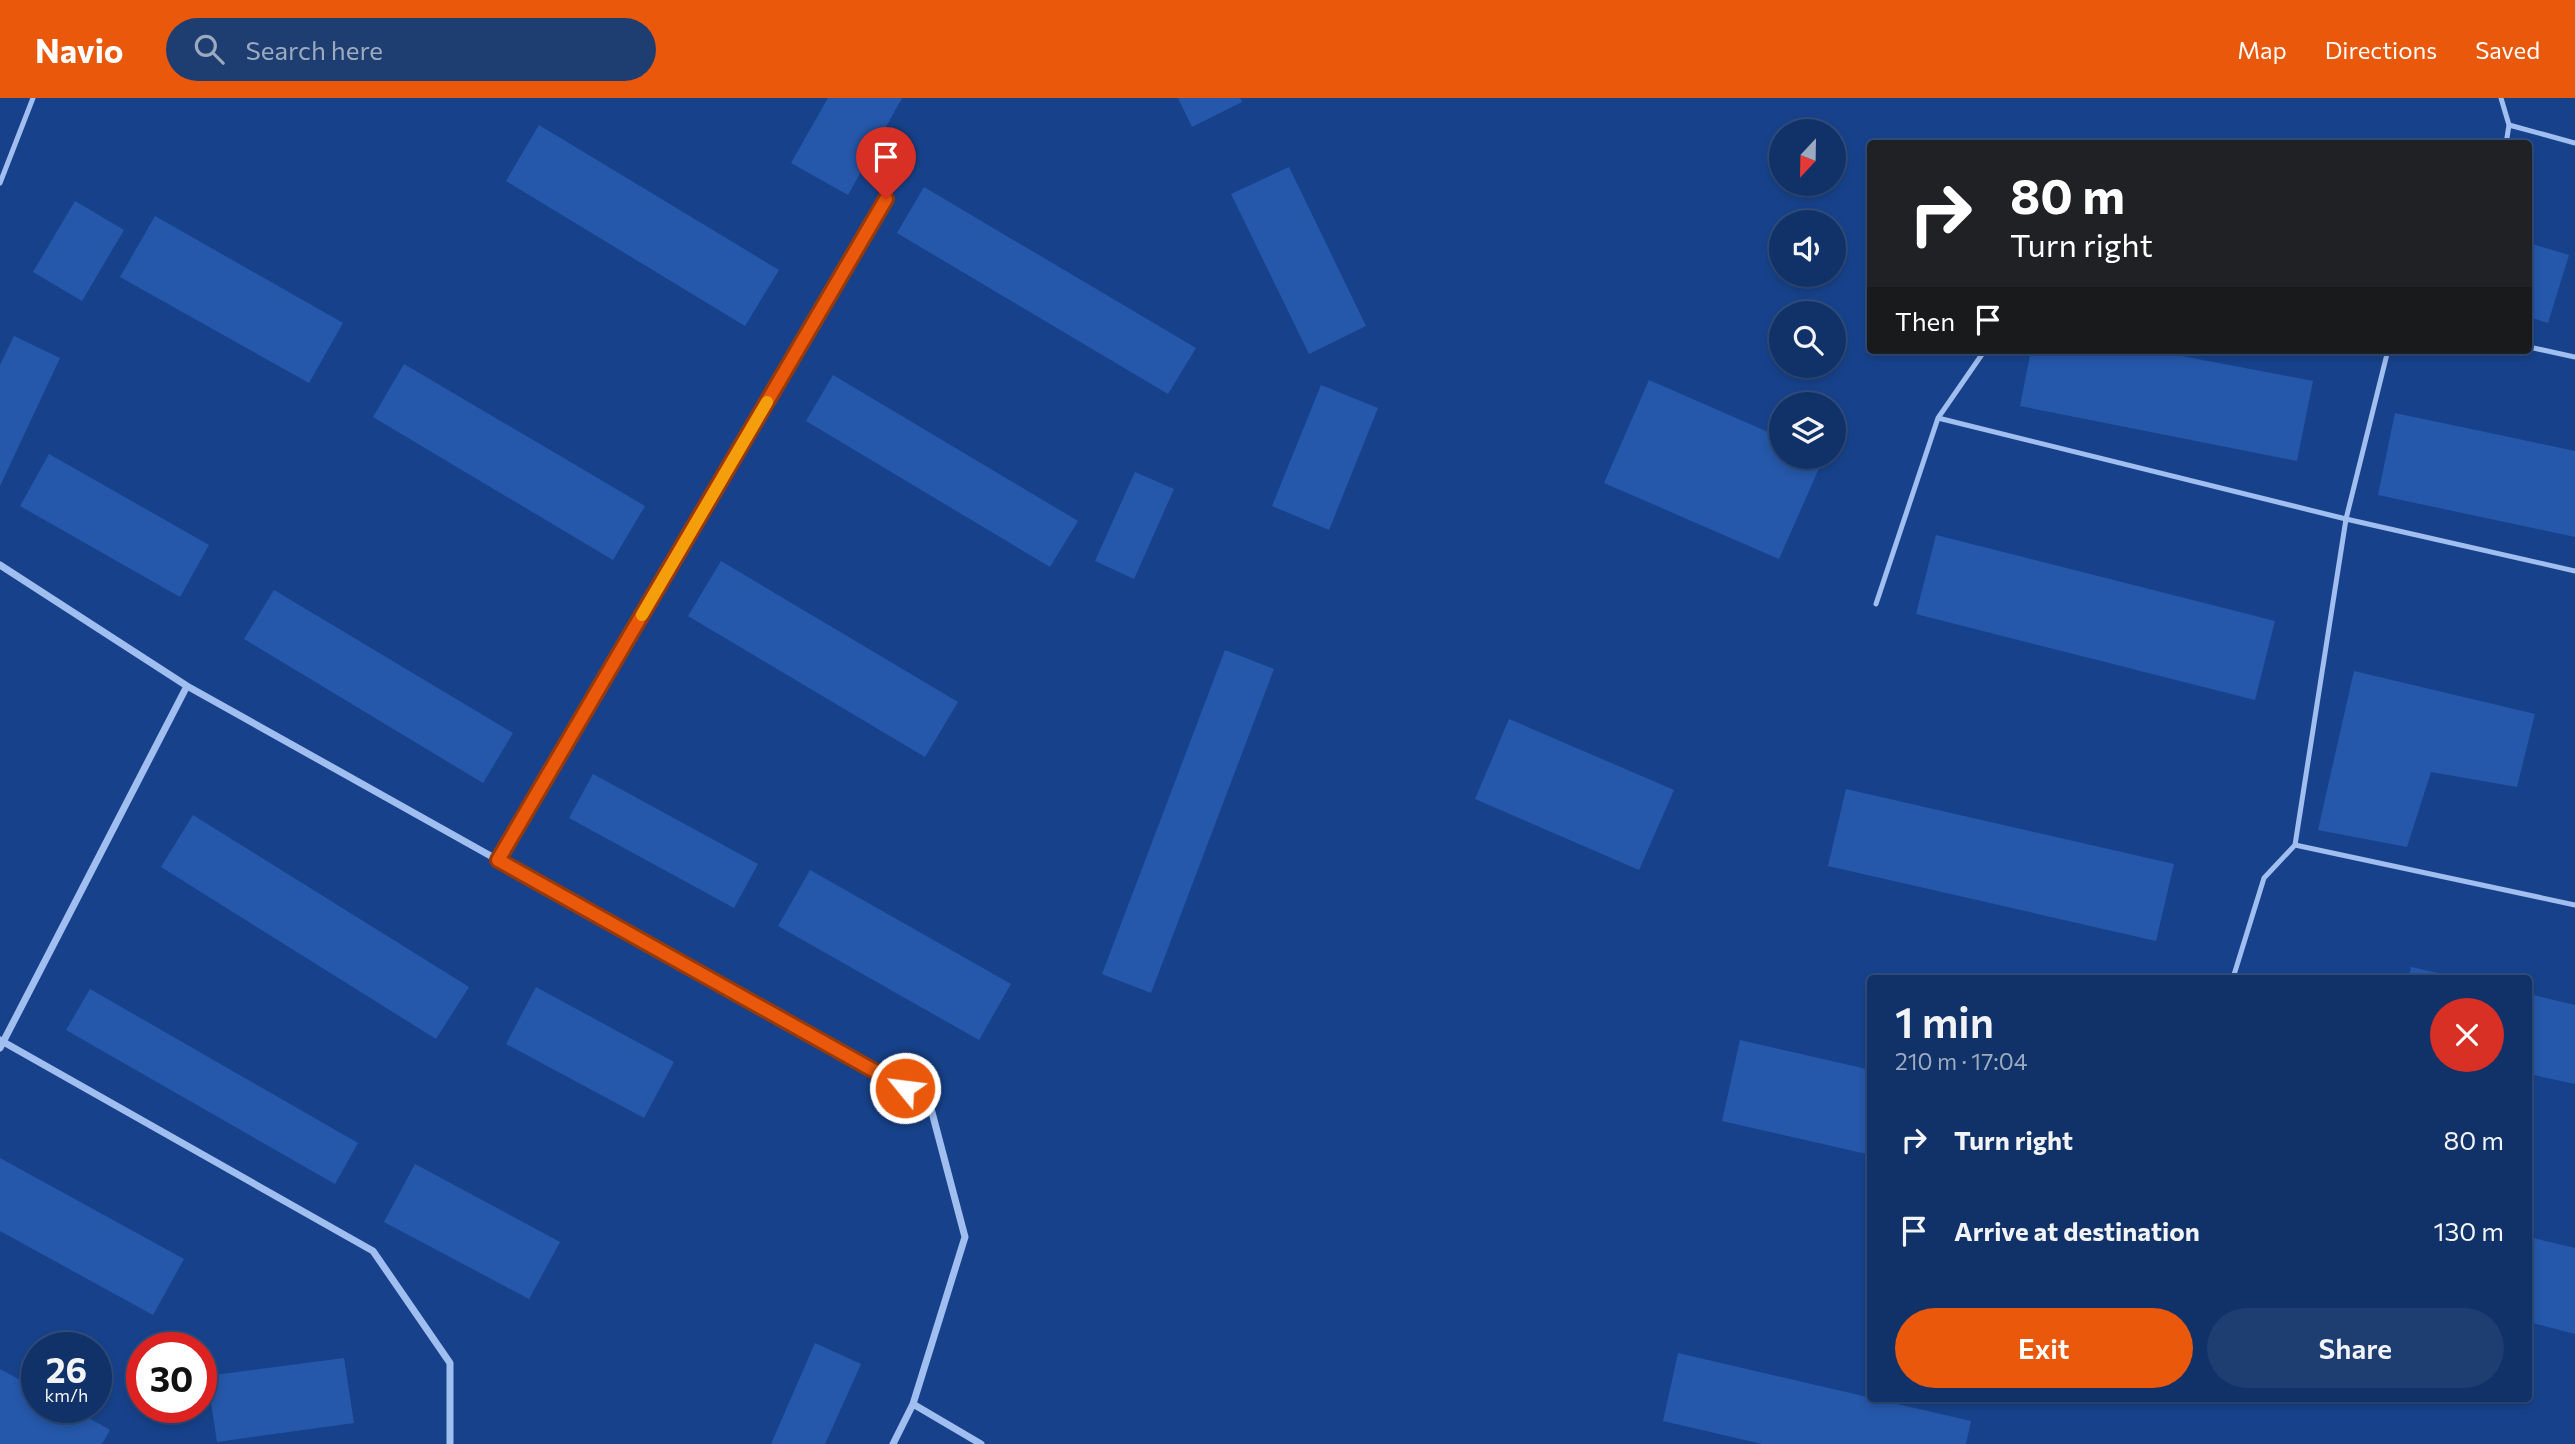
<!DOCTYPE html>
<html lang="en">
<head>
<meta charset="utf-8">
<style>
  body { margin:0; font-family:Commissioner,sans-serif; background:#1e3e71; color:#f1f3f6; height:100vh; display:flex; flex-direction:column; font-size:26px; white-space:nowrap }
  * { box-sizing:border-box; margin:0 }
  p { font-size:23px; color:#9caac0 }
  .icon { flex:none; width:38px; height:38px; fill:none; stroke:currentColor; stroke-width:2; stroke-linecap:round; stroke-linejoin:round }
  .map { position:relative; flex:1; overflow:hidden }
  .drawer { position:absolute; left:1867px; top:877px; width:665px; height:427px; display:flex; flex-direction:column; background:#113268; border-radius:7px; box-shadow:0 4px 10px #0003,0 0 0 2px #304d7c }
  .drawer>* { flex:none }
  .hud { position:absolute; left:1867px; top:42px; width:665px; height:214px; border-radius:7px; box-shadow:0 4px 10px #0003,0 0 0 2px #304d7c; background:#202124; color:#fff; overflow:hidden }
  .needle { width:46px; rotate:202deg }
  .tools { position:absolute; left:1769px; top:21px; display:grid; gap:14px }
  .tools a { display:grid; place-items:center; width:77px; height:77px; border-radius:50%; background:#113268; box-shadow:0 4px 10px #0003,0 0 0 2px #304d7c; font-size:35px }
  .speed { position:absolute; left:21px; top:1234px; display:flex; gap:14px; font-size:35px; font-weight:700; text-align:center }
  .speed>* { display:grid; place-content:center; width:91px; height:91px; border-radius:50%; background:#113268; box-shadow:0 4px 10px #0003,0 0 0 2px #304d7c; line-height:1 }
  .speed small { font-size:18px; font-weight:400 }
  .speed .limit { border:10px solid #d22; background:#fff; color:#111 }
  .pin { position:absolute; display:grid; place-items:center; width:60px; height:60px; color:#fff; margin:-72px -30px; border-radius:50% 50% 50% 0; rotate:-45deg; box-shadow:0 0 7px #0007 }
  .pin .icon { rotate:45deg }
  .me { position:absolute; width:77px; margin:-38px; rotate:299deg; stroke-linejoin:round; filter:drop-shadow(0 0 5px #0008) }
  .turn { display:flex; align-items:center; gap:24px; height:147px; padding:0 28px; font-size:32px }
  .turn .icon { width:91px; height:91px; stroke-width:2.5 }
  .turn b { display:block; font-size:49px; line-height:60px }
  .then { display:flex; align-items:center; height:66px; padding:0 28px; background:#0003; gap:14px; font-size:26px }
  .round { display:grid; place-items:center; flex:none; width:74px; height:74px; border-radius:37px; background:#1e3e71 }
  .overview { display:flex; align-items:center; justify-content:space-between; height:119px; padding:0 28px }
  h1 { font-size:42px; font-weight:600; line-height:52px }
  .cta { display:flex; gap:14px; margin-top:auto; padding:14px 28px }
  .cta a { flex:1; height:80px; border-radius:42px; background:#ea580c; color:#fff; font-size:28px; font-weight:600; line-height:80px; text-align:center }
  .cta a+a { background:#1e3e71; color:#f1f3f6 }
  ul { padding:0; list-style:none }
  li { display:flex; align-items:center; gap:21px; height:91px; padding:0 28px }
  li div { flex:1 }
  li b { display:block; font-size:26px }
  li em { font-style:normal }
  header { display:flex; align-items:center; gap:42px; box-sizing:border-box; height:98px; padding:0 35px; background:#ea580c; color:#fff }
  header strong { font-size:33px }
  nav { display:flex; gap:38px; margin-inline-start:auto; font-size:24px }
  .search { width:490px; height:63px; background:#1e3e71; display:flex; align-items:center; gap:18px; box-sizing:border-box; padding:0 24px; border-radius:38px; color:#9caac0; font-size:26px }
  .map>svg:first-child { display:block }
  .building { fill:#2558aa }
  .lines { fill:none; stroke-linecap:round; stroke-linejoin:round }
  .lane { stroke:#a0beef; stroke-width:5 }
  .street { stroke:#a0beef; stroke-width:7 }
  .route-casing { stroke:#983908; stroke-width:18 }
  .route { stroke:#ea580c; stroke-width:12 }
  .slow { stroke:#f59e0b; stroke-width:12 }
</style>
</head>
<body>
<header>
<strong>Navio</strong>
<div class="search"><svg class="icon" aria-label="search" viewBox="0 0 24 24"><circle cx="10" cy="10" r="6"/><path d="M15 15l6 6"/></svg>Search here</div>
<nav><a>Map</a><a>Directions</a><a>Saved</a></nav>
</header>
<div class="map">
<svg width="2575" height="1346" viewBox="0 0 2575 1346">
  <rect width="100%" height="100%" fill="#17428b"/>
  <path class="building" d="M828 0H902L848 97 791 65Z
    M1178 0H1240L1242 4 1192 29Z
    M539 27 779 172 745 228 506 83Z
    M1289 69 1366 228 1309 256 1231 96Z
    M924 89 1196 250 1168 296 897 135Z
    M75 103 124 132 82 203 33 174Z
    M155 118 343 225 309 285 120 179Z
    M2529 145 2569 157 2548 225 2529 219Z
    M14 238 60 260 0 388V267Z
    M2031 252H2151L2313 283 2297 363 2020 308Z
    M404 266 645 408 613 462 373 319Z
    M833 277 1078 423 1050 469 806 323Z
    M1649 282 1782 340V359H1824L1779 461 1604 385Z
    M1321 287 1378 310 1329 432 1272 408Z
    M2395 315 2575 353V439L2378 397Z
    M49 356 209 447 180 499 20 408Z
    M1135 374 1174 391 1134 481 1095 463Z
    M1936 437 2275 523 2255 602 1916 516Z
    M721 463 958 604 925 659 688 518Z
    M274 492 513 635 483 685 244 541Z
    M1225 552 1274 571 1151 895 1102 876Z
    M2354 573 2535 616 2517 689 2431 674 2407 749 2318 732Z
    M1509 621 1674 692 1639 772 1475 701Z
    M593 676 758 766 734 810 569 720Z
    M1846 691 2174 766 2156 843 1828 768Z
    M193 717 469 889 436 941 161 769Z
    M810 772 1011 886 979 942 778 828Z
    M2411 869 2456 879V880H2409Z
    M536 889 674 964 644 1020 506 946Z
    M90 891 358 1045 335 1086 66 932Z
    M2529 896 2575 907V986L2529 976Z
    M1740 942 1871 972V1057L1722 1023Z
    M0 1060 184 1161 153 1217 0 1133Z
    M415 1066 560 1144 529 1201 384 1124Z
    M2529 1139 2575 1150V1236L2529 1224Z
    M815 1245 861 1266 825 1346H771Z
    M1678 1255 1971 1323 1966 1346H1762L1663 1323Z
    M344 1260 354 1325 217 1344 207 1278Z
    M0 1271 37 1291V1309H69L110 1332 102 1346H0Z"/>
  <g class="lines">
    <path class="lane" d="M2501 0 2509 27 2575 45
      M2506 46 2509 27
      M0 85 33 0
      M2529 249 2575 259
      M1938 320 2346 421 2575 473
      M1876 506 1938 320 1985 252
      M2295 747 2575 807
      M498 762 900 77
      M2233 880 2264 780 2295 747 2346 421 2388 252"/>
    <path class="street" d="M0 467 187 588 929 1003 965 1139 913 1306 893 1346
      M0 942 373 1153 450 1265V1346
      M0 950 187 588
      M913 1306 981 1346"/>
  </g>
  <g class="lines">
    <defs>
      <path id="route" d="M886 101 498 762 905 990"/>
    </defs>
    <use href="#route" class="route-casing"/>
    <use href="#route" class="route"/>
    <path class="slow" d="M642 517 767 304"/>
  </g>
</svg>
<div class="tools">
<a><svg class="needle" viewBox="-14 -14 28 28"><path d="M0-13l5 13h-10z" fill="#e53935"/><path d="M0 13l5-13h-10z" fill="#9caac0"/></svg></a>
<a><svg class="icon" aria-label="sound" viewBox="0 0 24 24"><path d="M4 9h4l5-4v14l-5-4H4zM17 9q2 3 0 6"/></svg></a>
<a><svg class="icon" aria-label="search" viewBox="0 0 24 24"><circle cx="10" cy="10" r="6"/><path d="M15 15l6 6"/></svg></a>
<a><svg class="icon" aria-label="layers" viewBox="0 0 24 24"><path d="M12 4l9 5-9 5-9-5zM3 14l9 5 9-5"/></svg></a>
</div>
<div class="speed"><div>26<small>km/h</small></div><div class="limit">30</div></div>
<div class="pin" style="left:886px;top:101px;background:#d93025"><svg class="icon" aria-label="arrive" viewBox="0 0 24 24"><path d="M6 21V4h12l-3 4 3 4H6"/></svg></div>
<svg class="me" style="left:905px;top:990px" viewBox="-20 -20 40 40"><circle r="17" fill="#ea580c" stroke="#fff" stroke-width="3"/><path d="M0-11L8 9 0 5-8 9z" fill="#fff"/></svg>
<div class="hud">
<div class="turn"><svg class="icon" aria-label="right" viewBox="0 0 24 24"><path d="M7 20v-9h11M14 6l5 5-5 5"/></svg><div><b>80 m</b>Turn right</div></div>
<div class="then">Then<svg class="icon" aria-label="arrive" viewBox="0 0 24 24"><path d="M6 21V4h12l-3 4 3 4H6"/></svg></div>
</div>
<section class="drawer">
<div class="overview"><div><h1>1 min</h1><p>210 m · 17:04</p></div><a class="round" style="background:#d93025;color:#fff"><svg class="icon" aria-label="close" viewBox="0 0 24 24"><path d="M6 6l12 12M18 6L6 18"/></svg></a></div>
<ul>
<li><svg class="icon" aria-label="right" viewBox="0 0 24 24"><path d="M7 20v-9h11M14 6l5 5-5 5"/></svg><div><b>Turn right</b></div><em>80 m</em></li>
<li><svg class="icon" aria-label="arrive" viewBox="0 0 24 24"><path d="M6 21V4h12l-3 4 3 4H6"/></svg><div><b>Arrive at destination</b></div><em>130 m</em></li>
</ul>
<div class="cta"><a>Exit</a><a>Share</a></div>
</section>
</div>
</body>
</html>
